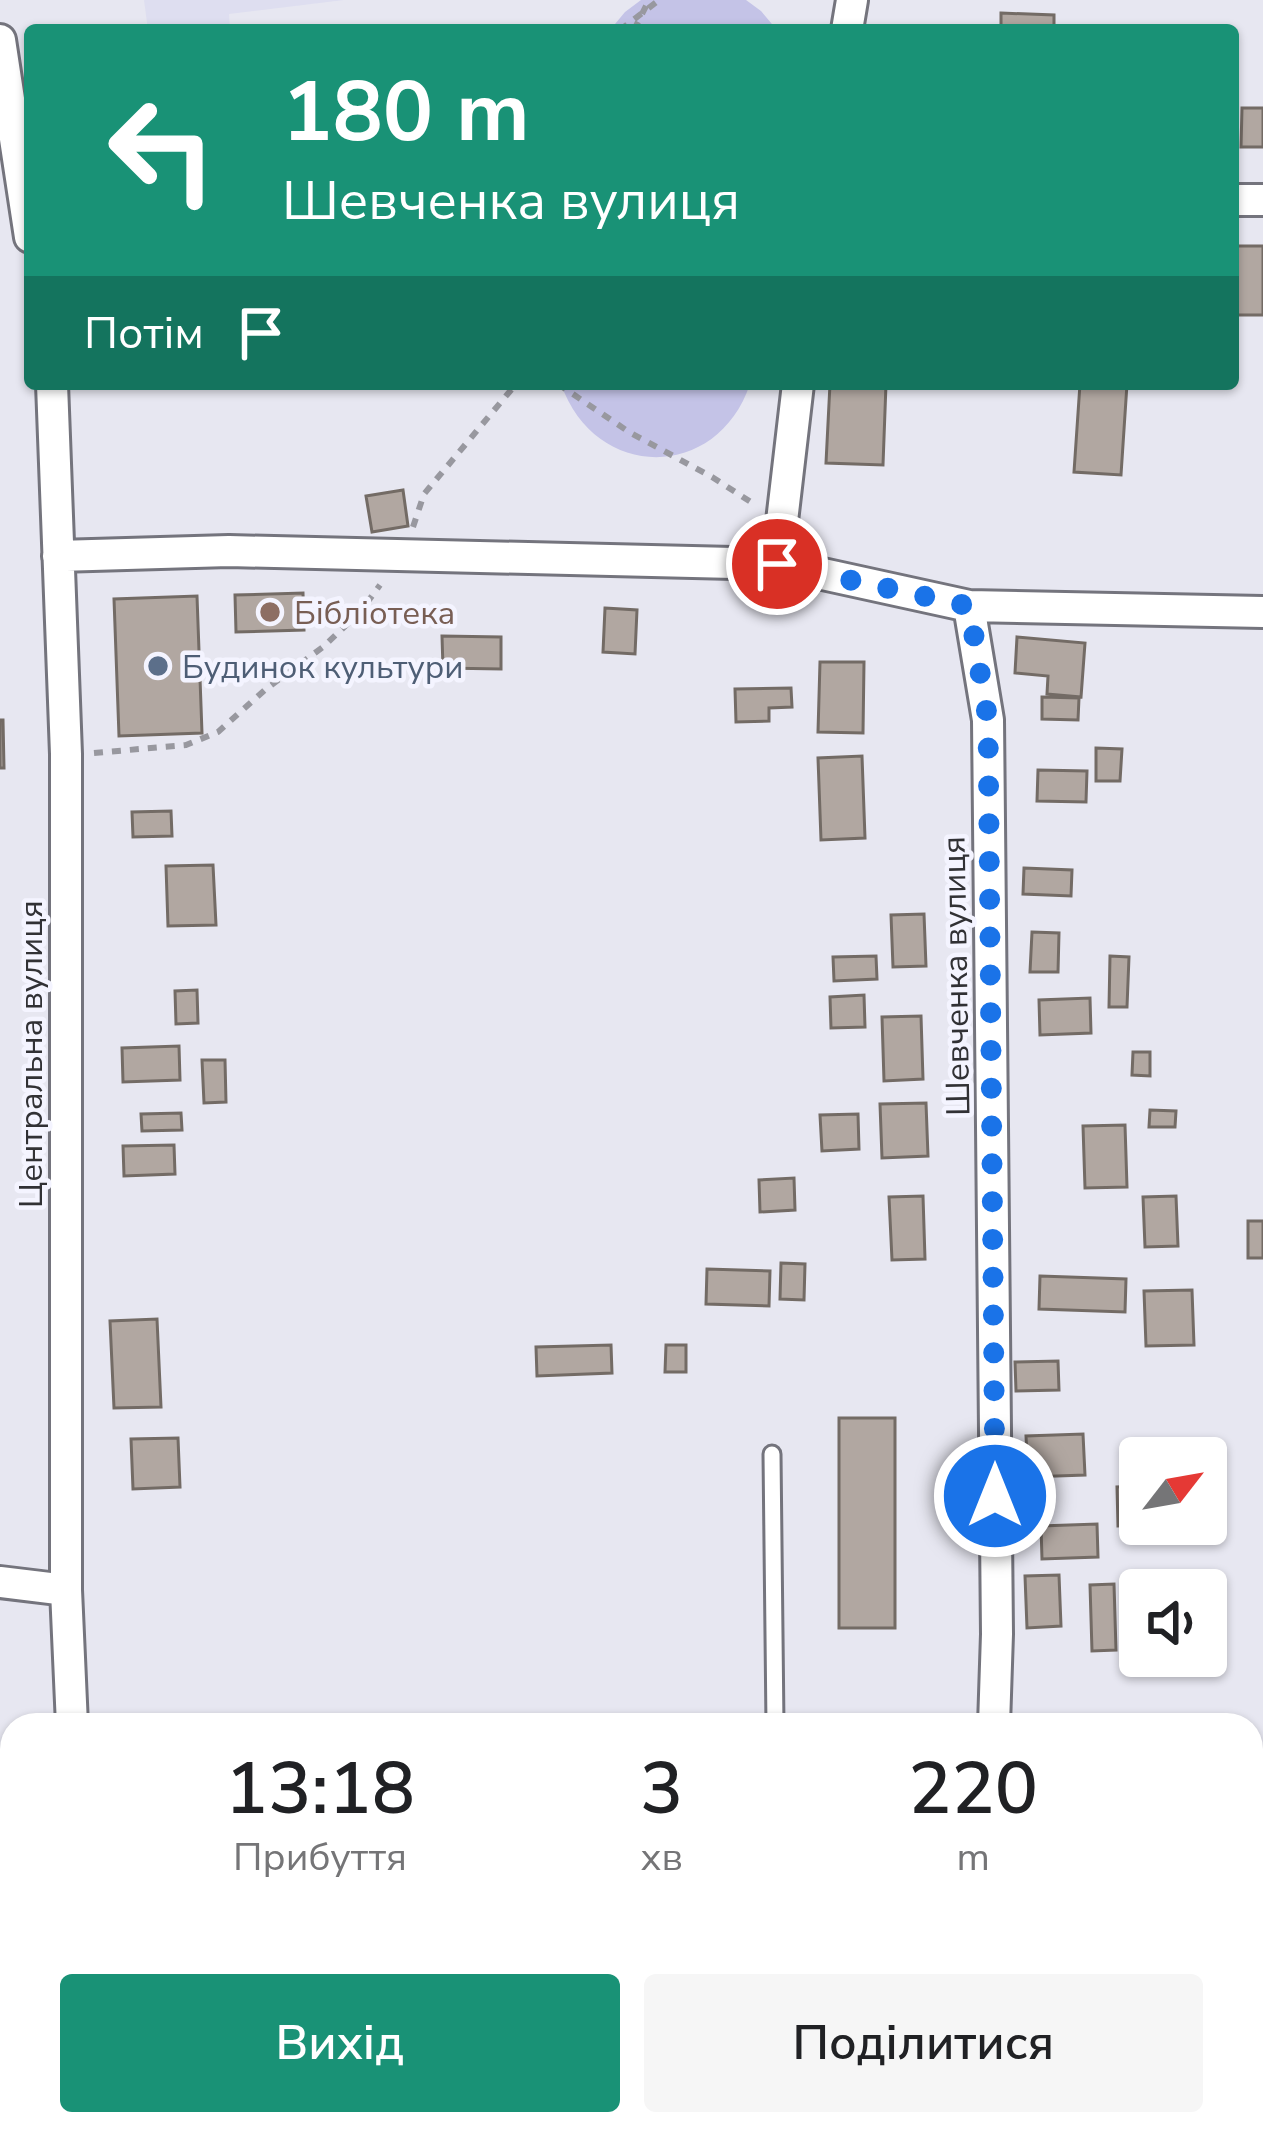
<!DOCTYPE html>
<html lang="uk">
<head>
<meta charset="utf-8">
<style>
  body { margin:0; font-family:"Nunito Sans",sans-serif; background:#f6f6f6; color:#202124; height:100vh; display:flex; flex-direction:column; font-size:45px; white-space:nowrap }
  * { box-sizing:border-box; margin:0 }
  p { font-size:39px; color:#757577 }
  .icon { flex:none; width:66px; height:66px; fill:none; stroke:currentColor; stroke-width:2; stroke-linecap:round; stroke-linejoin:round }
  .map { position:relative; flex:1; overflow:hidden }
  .details { position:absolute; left:0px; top:1713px; width:1263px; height:423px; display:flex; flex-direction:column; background:#fff; border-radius:36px 36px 0 0; box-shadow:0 3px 9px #0004 }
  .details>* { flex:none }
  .banner { position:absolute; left:24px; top:24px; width:1215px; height:366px; border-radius:12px; box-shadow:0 3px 9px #0004; background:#199276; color:#fff; overflow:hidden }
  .needle { width:78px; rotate:59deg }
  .buttons { position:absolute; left:1119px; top:1437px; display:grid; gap:24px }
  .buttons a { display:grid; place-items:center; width:108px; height:108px; border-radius:12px; background:#fff; box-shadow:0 3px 9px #0004; font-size:60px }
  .pin { position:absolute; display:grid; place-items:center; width:102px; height:102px; color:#fff; margin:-51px; border:6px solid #fff; border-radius:50%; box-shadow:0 3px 12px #0007 }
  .me { position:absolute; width:132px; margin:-66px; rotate:0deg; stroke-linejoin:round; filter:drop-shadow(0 0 9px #0008) }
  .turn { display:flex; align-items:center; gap:42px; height:252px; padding:0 60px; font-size:54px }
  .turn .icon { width:156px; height:156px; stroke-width:2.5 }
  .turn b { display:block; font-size:84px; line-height:102px }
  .then { display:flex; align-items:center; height:114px; padding:0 60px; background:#0003; gap:24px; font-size:45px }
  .eta { display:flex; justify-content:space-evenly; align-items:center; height:204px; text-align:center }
  .eta b { font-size:72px; font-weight:600; line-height:84px }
  .action { display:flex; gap:24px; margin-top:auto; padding:24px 60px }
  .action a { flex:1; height:138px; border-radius:12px; background:#199276; color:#fff; font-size:48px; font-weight:600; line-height:138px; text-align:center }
  .action a+a { background:#f6f6f6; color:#202124 }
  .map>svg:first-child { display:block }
  .built { fill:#dedef0 }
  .green { fill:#c4c3e7 }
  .building { fill:#b1a7a1; stroke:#736b65; stroke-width:3 }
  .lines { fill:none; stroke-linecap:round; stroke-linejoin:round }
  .service-casing { stroke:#74747d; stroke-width:21 }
  .minor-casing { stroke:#74747d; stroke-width:36 }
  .path { stroke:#98989f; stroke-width:6; stroke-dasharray:9 9; stroke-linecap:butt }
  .service { stroke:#fff; stroke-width:15 }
  .minor { stroke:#fff; stroke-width:30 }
  .route { stroke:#1a73e8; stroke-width:21; stroke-dasharray:0 37.8 }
  .education-dot { fill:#8d6e63; stroke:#f4f4ff; stroke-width:4.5 }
  .service-dot { fill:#5c6f8a; stroke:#f4f4ff; stroke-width:4.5 }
  .labels { text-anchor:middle; stroke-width:9; stroke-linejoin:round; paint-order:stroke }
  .education-label { font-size:33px; fill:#785e54; stroke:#f4f4ff; text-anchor:start }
  .service-label { font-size:33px; fill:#4e5e75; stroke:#f4f4ff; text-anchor:start }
  .street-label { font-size:33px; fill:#313135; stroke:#f4f4ff }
</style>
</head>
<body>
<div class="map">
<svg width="1263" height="2135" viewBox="0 0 1263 2135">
  <rect width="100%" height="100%" fill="#e7e7f1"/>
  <path class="built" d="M144 0H344L229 14 230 30H148Z
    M0 1873H12V2124H43L44 2135H0Z"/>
  <path class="green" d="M641 0H746L761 11 777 30H610L625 12Z
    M561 384H750C717 482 595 481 561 384Z"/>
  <path class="building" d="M1001 13 1054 15V30H1001Z
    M1242 108H1263V147H1241Z
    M1236 246H1263V315H1233V262H1236Z
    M830 384H886L883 465 826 463Z
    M1080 384H1127L1121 475 1074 472Z
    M403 490 408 526 372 532 366 496Z
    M303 593 304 630 236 632 235 595Z
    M197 596 202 733 119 736 114 599Z
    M605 608 637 610 635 654 603 652Z
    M442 636 501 637V669L443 668Z
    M1017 637 1085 643 1081 697 1047 694 1048 676 1015 673Z
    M820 662H864L863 733 818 732Z
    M791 688 792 707 769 708V721L736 722 735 689Z
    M1042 697 1079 698 1078 720 1042 719Z
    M0 720H3L4 768H0Z
    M1096 748 1122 749 1120 781H1096Z
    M862 756 865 838 821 840 818 758Z
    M1038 770 1087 771 1086 802 1037 801Z
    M171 811 172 836 133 837 132 812Z
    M213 865 216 925 168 926 166 866Z
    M1024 868 1072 870 1071 896 1023 894Z
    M924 914 926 966 893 967 891 915Z
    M1032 932 1059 933 1058 972H1030Z
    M876 956 877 979 834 981 833 957Z
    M1110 956 1129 957 1127 1007H1109Z
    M197 990 198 1023 176 1024 175 991Z
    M864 995 865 1027 831 1028 830 997Z
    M1090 998 1091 1033 1040 1035 1039 1000Z
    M921 1016 923 1079 884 1081 882 1017Z
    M179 1046 180 1080 123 1082 122 1048Z
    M1133 1052H1150V1076L1132 1075Z
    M202 1060H225L226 1102 204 1103Z
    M926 1103 928 1156 882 1158 880 1104Z
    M1150 1110 1176 1111 1175 1127H1149Z
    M181 1113 182 1130 142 1131 141 1114Z
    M858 1114 859 1149 822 1151 820 1115Z
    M1125 1125 1127 1187 1085 1188 1083 1126Z
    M174 1145 175 1174 124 1176 123 1146Z
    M794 1178 795 1210 760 1212 759 1180Z
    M923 1196 925 1259 892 1260 889 1197Z
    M1176 1196 1178 1246 1145 1247 1143 1197Z
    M1248 1221H1263V1258H1248Z
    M781 1263 805 1264 804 1300 780 1299Z
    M707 1269 770 1271 769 1306 706 1304Z
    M1040 1276 1126 1279 1125 1312 1039 1309Z
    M1192 1290 1194 1345 1146 1346 1144 1291Z
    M157 1319 161 1407 114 1408 110 1321Z
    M611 1345 612 1373 537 1376 536 1347Z
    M666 1345H686V1372H665Z
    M1058 1361 1059 1390 1016 1391 1015 1362Z
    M839 1418H895V1628H839Z
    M1083 1434 1085 1475 1028 1477 1026 1436Z
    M178 1438 180 1487 133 1489 131 1439Z
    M1140 1486V1524L1157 1525 1118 1526 1117 1487Z
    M1097 1524 1098 1557 1042 1559 1041 1526Z
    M1059 1575 1061 1626 1027 1628 1025 1576Z
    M1114 1584 1116 1650 1092 1651 1090 1585Z
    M186 2124H244L245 2135H186Z
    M325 2124H377V2130L325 2133Z
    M846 2124H914V2135H846Z"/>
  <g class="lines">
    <defs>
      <path id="service" d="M772 1454 775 1725
        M781 2124V2135"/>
      <path id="minor" d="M847 30 852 0
        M0 40 30 237
        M1233 200H1263
        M52 384 66 754V1590L72 1725
        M798 384 777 564 969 606 988 720 997 1634 994 1725
        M58 556 229 551 777 564
        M969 606 1263 612
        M0 1582 66 1590
        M89 2124 90 2135
        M985 2135V2124"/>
    </defs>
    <use href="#service" class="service-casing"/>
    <use href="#minor" class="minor-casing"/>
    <path class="path" d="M620 30 659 0
      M634 30 649 0
      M558 384 629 432 712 477 754 504
      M413 527 424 494 516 384
      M94 753 186 745 218 732 266 689 323 647 361 611 380 585"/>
    <use href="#service" class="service"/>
    <use href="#minor" class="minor"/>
  </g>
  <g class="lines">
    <path class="route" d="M777 564 969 606 988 720 995 1496"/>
  </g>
  <circle class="education-dot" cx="270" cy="612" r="12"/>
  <circle class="service-dot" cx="158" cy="666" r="12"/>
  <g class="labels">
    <g class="education-label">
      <text x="294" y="624">Бібліотека</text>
    </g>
    <g class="service-label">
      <text x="182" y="678">Будинок культури</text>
    </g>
    <g class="street-label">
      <text transform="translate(955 976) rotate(-91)" y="12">Шевченка вулиця</text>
      <text transform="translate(30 1054) rotate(-90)" y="12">Центральна вулиця</text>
    </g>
  </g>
</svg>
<div class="buttons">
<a><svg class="needle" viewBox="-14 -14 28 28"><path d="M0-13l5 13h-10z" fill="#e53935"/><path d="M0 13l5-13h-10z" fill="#757577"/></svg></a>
<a><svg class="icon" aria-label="sound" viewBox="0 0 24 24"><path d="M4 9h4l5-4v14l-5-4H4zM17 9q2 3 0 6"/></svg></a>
</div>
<div class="pin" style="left:777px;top:564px;background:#d93025"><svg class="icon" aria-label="arrive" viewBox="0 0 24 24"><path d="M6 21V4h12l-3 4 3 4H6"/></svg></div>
<svg class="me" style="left:995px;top:1496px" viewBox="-20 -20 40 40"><circle r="17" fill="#1a73e8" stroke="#fff" stroke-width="3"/><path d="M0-11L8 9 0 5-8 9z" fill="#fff"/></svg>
<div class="banner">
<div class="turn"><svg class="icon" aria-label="left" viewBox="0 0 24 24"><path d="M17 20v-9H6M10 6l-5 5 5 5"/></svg><div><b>180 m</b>Шевченка вулиця</div></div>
<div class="then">Потім<svg class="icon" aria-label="arrive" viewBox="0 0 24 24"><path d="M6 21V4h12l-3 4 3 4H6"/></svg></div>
</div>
<section class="details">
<div class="eta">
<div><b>13:18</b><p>Прибуття</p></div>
<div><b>3</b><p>хв</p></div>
<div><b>220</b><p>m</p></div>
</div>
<div class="action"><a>Вихід</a><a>Поділитися</a></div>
</section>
</div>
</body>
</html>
